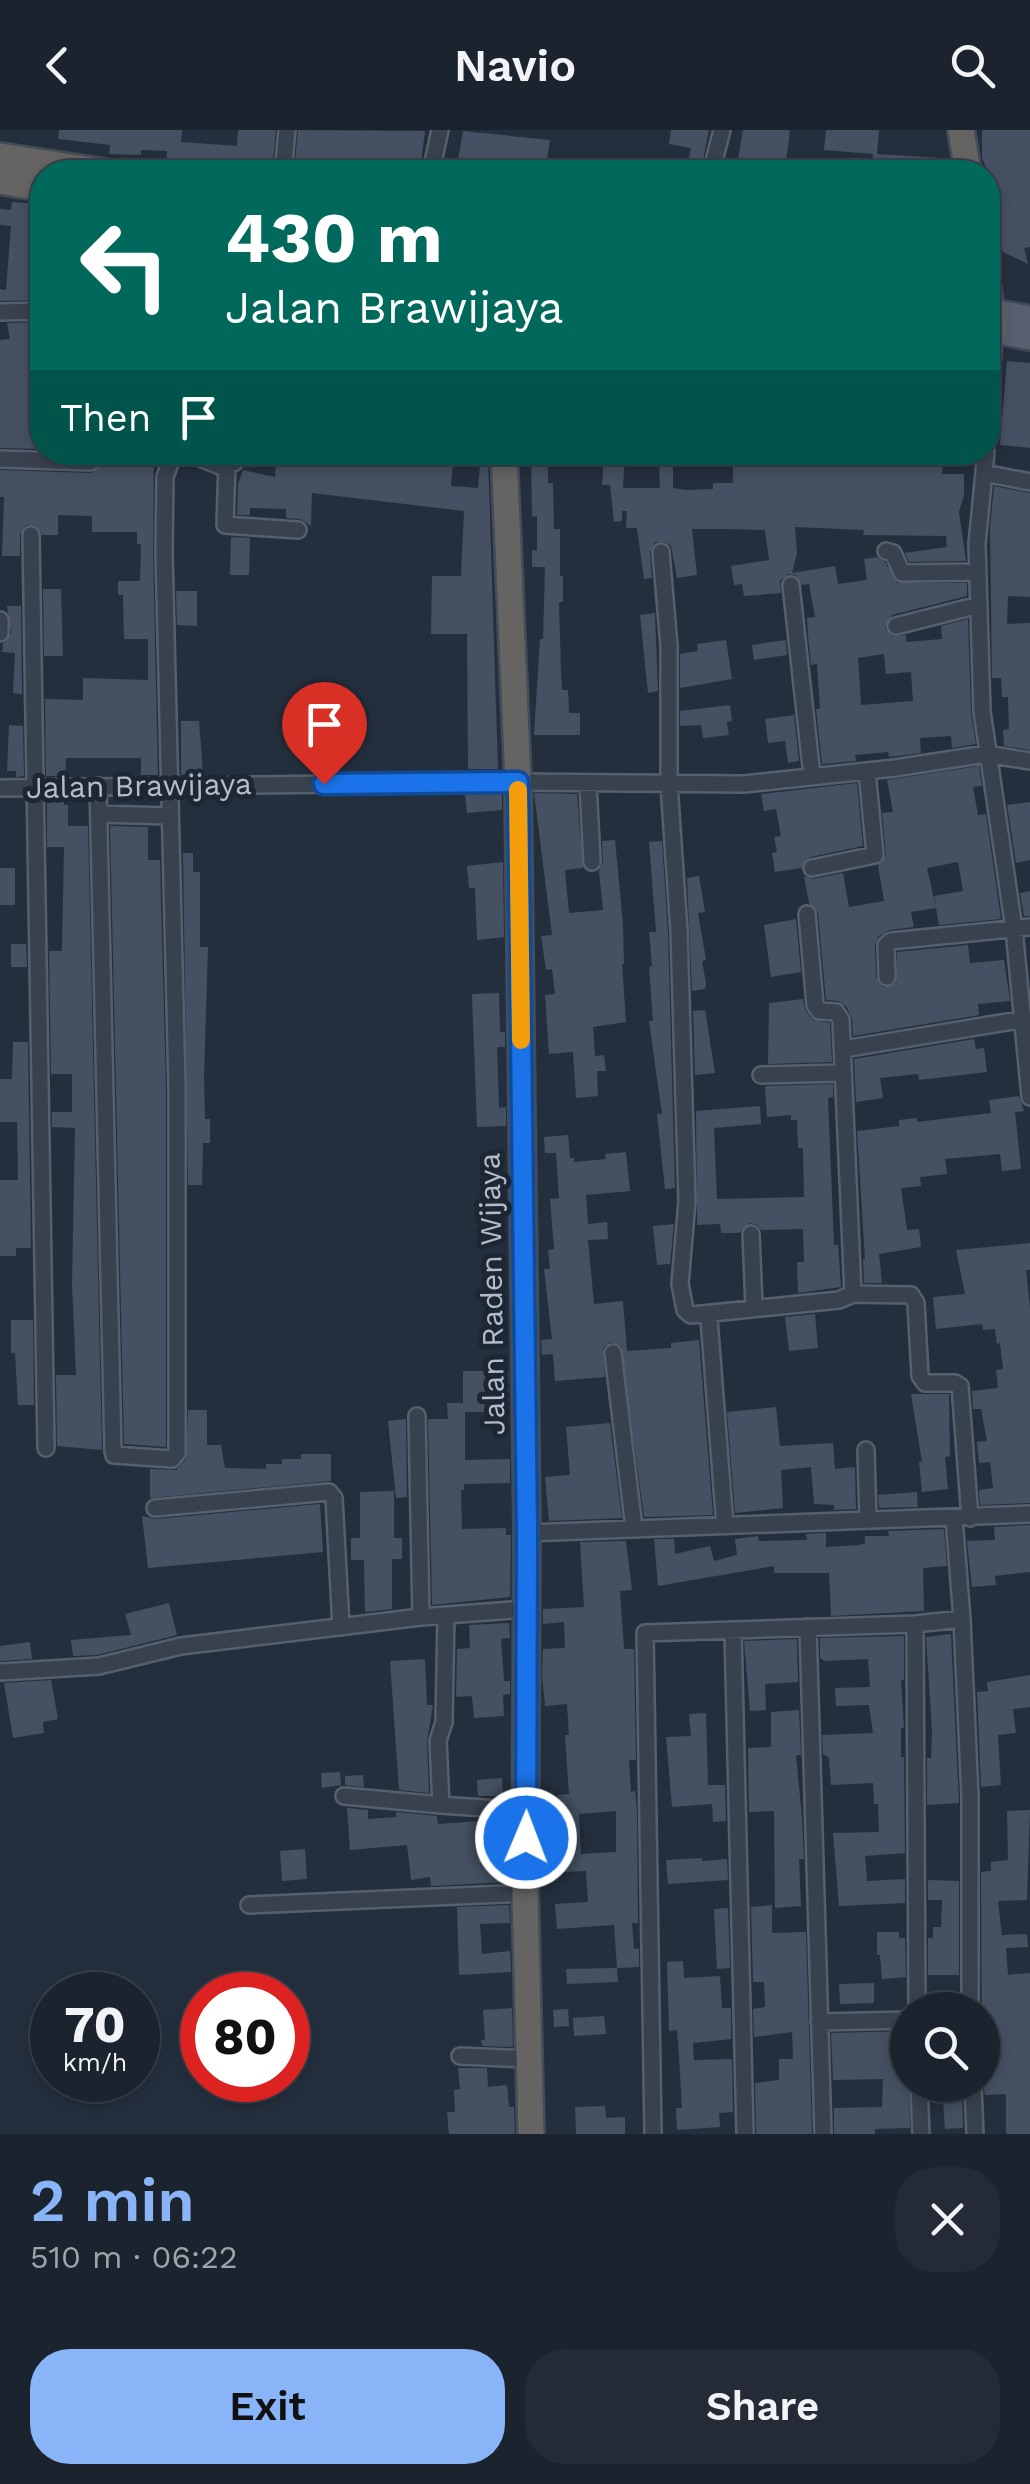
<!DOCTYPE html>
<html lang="en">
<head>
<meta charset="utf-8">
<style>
  body { margin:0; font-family:"Work Sans",sans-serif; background:#242b36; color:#f1f3f6; height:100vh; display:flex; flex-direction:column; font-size:38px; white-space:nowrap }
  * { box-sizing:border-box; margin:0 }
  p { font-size:32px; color:#a0a4aa }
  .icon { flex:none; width:55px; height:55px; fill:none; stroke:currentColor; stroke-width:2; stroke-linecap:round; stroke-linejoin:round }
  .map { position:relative; height:2004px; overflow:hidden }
  .details { display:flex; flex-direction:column; background:#1b232e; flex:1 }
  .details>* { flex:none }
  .hud { position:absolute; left:30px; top:30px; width:970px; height:305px; border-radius:40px; box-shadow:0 5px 15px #0003,0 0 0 2px #39404a; background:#00695c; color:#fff; overflow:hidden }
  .buttons { position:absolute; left:890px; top:1862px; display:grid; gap:20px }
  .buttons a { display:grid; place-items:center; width:110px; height:110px; border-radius:50%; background:#1b232e; box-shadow:0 5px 15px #0003,0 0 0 2px #39404a; font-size:50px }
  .speed { position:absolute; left:30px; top:1842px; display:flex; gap:20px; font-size:50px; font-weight:700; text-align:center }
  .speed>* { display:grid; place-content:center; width:130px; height:130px; border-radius:50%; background:#1b232e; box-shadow:0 5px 15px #0003,0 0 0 2px #39404a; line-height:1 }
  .speed small { font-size:25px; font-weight:400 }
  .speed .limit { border:15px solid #d22; background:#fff; color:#111 }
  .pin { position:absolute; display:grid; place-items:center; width:85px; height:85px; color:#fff; margin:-102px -42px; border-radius:50% 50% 50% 0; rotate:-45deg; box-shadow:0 0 10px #0007 }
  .pin .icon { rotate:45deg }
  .me { position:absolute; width:110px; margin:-55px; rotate:1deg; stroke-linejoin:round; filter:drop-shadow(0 0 8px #0008) }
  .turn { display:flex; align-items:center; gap:35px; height:210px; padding:0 30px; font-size:45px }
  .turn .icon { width:130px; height:130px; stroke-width:2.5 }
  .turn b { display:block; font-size:70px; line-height:85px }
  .then { display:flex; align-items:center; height:95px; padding:0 30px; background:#0003; gap:20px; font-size:38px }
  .round { display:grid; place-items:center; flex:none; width:105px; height:105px; border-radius:40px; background:#242b36 }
  .overview { display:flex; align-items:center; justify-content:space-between; height:170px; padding:0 30px }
  h1 { font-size:60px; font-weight:600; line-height:75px; color:#8ab4f8 }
  .primary-button { display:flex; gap:20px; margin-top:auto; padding:20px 30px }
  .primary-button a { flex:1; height:115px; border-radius:40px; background:#8ab4f8; color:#111; font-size:40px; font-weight:600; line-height:115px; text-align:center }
  .primary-button a+a { background:#242b36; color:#f1f3f6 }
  header { display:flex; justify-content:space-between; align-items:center; height:130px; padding:0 30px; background:#1b232e; font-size:45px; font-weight:600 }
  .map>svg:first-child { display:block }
  .building { fill:#455162; fill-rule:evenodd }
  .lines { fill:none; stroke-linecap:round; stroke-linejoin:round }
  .minor-casing { stroke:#565f6c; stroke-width:20 }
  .primary-casing { stroke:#414a57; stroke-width:30 }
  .trunk-casing { stroke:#434c59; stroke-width:30 }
  .minor { stroke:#38414e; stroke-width:15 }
  .primary { stroke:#56606e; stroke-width:25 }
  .trunk { stroke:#656462; stroke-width:25 }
  .route-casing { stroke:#114b97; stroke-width:25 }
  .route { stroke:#1a73e8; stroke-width:18 }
  .slow { stroke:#f59e0b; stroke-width:18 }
  .labels { text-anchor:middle; stroke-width:10; stroke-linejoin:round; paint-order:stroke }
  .street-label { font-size:30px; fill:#b4bcc9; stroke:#1d2633 }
</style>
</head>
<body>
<header><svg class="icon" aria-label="back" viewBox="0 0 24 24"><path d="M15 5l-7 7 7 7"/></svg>Navio<svg class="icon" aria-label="search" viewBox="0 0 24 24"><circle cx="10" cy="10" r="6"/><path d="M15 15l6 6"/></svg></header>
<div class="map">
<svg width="1030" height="2004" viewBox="0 0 1030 2004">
  <rect width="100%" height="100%" fill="#242f3e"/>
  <path class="building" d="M59 0H182L181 12 237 16 238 0H276L272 42H255L256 30 230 29 229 42H217V33L191 32 190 37H166L167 21 141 20V25L109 24 110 15 58 9Z
    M298 0 425 1 420 42H294Z
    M671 0H709L703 30 689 28 691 18 669 14Z
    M743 0H790L786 33H780V42H736Z
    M826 0H879L877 24 942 28V41L896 39V42H872L873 24 824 20Z
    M982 0H1030V117L1024 118 1028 134 1003 122 995 87 988 88V42L982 28Z
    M463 1 550 10 545 42H456Z
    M12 72 42 74V114H37L42 170 0 171V159L6 160 11 96 0 95V79L11 80Z
    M42 192V319L0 318V210L10 209 7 193Z
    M1007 231 1030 233V318L1000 315Z
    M96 322H154L153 422 158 645H141V628H66L65 646H46L45 569 83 570V548L148 550V509H124L123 465H118V451H140L141 414H137V402H92V386L58 385V405H42L37 396 26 395 20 404V426H2L4 367H0V340L91 343 101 333Z
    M314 322 421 324 420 330 453 332 451 356 478 358 481 324 488 325 498 639H468L467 504H431L432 446H461L464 381 312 363 311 396 300 389 286 388V379L250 378V385H237L238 354 243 340 275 347 277 323 314 325Z
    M531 322H548V353H553L554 399H560V446H563V472H559L561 542 562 560H568L569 583H580V605H534L540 509H543L545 437H532V420L537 421V386L532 387Z
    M604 322H625L623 358H660L659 333H673V358L686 360 713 359V353H733V322H944L942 344H964V365L959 382 966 431 909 432 905 423 947 417 946 406 863 405 864 400 795 397 797 423 792 443 835 436 838 454 867 450 864 429 877 427 885 432 897 453H967V466L892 485 885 498 892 506 906 505V512L942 509 941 496 968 489 971 581 976 614 952 618 951 606 920 608 921 623 889 627 888 622 855 625 856 631 822 634 816 579H820L817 534 811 535 808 505 807 488 815 487 809 454 802 455 796 445 789 444 780 451 781 463 744 466 742 454 734 455 731 436 769 430 765 400 728 399H692L697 445 677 448 671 416 665 412H655L650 422 652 448 644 449 637 398H626L627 381H622V391L614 392 610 355H602ZM884 524 886 544 911 542 913 571 861 575 858 528Z
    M994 356 1030 363V467L1008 466 1007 494 1030 493V620L1004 616 1003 600 1009 599 1008 567H1002L1001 548H992L990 398Z
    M231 407 250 408 249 445H230Z
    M43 459H61L63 526H44Z
    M176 461H197V496L177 495Z
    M7 476H21L22 564 13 563 15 523 2 522 3 514 11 503Z
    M655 483 658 561 648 563 640 485Z
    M726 510 732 549 680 558V524L698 521 697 514Z
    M786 510 787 525 754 530 752 515Z
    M730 575 732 591 727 592 729 605 703 608 701 595 680 596V581Z
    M794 585 799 631 788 633 785 611 768 613 765 589Z
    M181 591H199L203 644 181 645Z
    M9 595 23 596 24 646 16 647V641H7Z
    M979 636 982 656 973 657 978 685 986 684 1001 789 939 795 934 766 963 761 958 732 927 738 936 778 911 782 914 797 889 800 878 807 875 815 876 847 883 857 896 853 897 822 968 815 970 833 1004 830 1010 871 978 874 979 885 853 906 852 889 846 876 838 871 826 870 818 783 809 773 804 746 813 749 843 743 849 777 884 771 878 736 886 725 882 683 893 682 887 650Z
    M857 653 863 716 810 727 801 738 775 742 772 723 777 722 774 707 781 706 776 679 764 681 761 664Z
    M502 663V680L467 683 465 664Z
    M534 663 577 664 583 738 565 740 569 783 603 780 599 741 603 732 602 711 615 710 623 794 624 834H622L626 892 593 897 595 926 604 925 606 941H597L598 966 576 968 573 922 549 924 545 865 555 864 552 839 546 840 541 806 552 805Z
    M47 670H64V675H68V696H88L102 1320 57 1316 56 1245H76L72 1154 75 998 52 997V982H72V944H51L49 821H62L64 717H47Z
    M1030 672V730L1016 733 1007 675Z
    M110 696 148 697V730H160L166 957V1317L124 1314Z
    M662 711 668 802 675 1058 665 1059 657 984H662L649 891H653L649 837 652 836 649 802H656L649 712Z
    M183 723H193V742H200V817H208L204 946 205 989H210V1013H203L202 1055H188Z
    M503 732 504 807 477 810 475 758H469L467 736Z
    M0 738H15V775H0Z
    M699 746 705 782 698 783 706 830 702 831 706 853 705 859 692 861 687 748Z
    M1030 761V786H1024L1020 763Z
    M796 789 801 842 771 847 764 795Z
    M11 814H26L27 837H11Z
    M499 863 500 902H505V917H497L499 978 506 977V996L477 997 472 864Z
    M803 869 805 880 813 890 830 893 832 932 768 934 769 873Z
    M705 880 715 943 695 945 693 881Z
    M974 909 976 919 984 918 987 942 919 950 918 944 880 948 883 968 856 972 854 929Z
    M13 912H28L31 1118H16V1126H0V1050H18L17 992H0V949H12Z
    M833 954V967L828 968 834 1115H838L841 1157 798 1163 797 1132H804L803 1099 761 1100 757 1095 750 1093 739 1103H721L720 1094 697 1095 696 981 760 976 761 994 714 998 717 1069 804 1067 803 1018H798L797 990H791V985L767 987 765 956Z
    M1019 966 1024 981 1015 982 1021 1039 1002 1041 1000 1024 945 1029 947 1044 920 1047 921 1056 901 1058 907 1100 919 1099 921 1117 879 1124 882 1153H864L863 1129H865L857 1001 899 996V990L917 988V992L991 983 989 970Z
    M568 1005 570 1028H574V1032L606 1029 605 1024 626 1022 630 1061 586 1065 588 1094 607 1092 608 1109 588 1110 594 1174 623 1171 627 1221 671 1218V1213L699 1210 713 1385 644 1387 621 1216 611 1212 603 1218 605 1247 555 1251 553 1224 542 1225 541 1210 552 1209 544 1139H550L548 1120 554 1119 550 1069 559 1068 556 1023H545L544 1007Z
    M674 1094 670 1134 657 1135 653 1096Z
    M1030 1113V1140H1026L1030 1178V1373L980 1375 979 1360 993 1358 990 1332 979 1333 977 1312 987 1311 981 1279H973L972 1261 998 1258 996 1240 1003 1239 1000 1213 997 1214 995 1199 983 1200 982 1194 936 1199 933 1167 965 1164 956 1120Z
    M815 1184 818 1218 789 1221 785 1187Z
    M11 1190H33L34 1275H18L15 1223H11Z
    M463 1241H509V1282H465V1330L510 1329V1353L464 1354V1360H461L462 1399 506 1398V1405H511L510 1467 432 1475 428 1289H448L447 1273H463Z
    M911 1264H949L950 1326 945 1327 948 1359 922 1362 919 1332H922Z
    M776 1277 780 1316 833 1313 835 1339 855 1337 856 1379 834 1380V1375L814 1374 811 1337 781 1340 783 1378 735 1383 727 1282Z
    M188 1280H207V1315H221L225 1338 266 1339V1334H282V1329H301V1324H331V1351L150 1368V1339L176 1340 186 1329Z
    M406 1289 407 1367 396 1368 388 1291Z
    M610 1293 622 1388 549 1391 545 1347 570 1345 566 1297Z
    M394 1361V1408H402V1429H392V1479L365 1482 364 1430H351V1408H360V1362Z
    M917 1362 918 1377 879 1378 878 1365Z
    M320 1374 323 1422 148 1438 142 1386 156 1389Z
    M1030 1395V1442L995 1446 996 1455 972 1457 967 1411 995 1410 994 1397Z
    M944 1399 947 1436 923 1438 924 1481 831 1486 829 1443H774V1436L658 1456 654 1409H674L675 1424 710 1416 714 1431 737 1425 735 1409 758 1406 759 1411 807 1410 806 1404 826 1403V1417L859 1415 865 1413V1406H889L888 1401Z
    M626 1411 632 1460 620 1461 624 1519H634L636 1630H629L631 1662 635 1661 637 1680 638 1793H632L634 1819 639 1818V1837L617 1838 618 1852 567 1854 566 1839 617 1838 614 1795 557 1799 555 1774 588 1772 586 1741 563 1742 558 1665 569 1664 565 1605H569L567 1574 545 1576 542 1545 543 1519 565 1518 564 1492 543 1494V1479L584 1477 580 1412ZM616 1681V1722L581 1724 579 1684Z
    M169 1473 177 1505 97 1525 73 1526 71 1510 131 1505 125 1484Z
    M509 1493 510 1508 501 1509 504 1551H510V1564L503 1565 504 1586 474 1588 472 1566 456 1567 457 1519 470 1518 469 1495Z
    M951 1504 959 1673 927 1675V1628H931L932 1601 926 1507Z
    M904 1506V1550H901L904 1598H901V1627H904L905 1723 865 1726 867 1751 905 1749V1773L839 1776 833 1703 879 1702 878 1674H874L873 1653 831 1655 829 1628 823 1624 822 1605 873 1603 869 1575 836 1576 835 1558 870 1557 868 1529 825 1531 820 1528V1508Z
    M797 1509 798 1552 765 1554 766 1580 750 1581 744 1511Z
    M30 1512 32 1529 0 1531V1516Z
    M425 1529 427 1575H433L427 1612 429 1663 399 1660 390 1531Z
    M1030 1545V1577L1013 1579 1016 1603 998 1605 1001 1655 981 1657 977 1562 988 1561 987 1552Z
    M51 1550 58 1589 43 1592 44 1603 13 1608 4 1553Z
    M799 1580 801 1625H796L802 1688 804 1729H799L801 1776 775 1778 774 1681 749 1682 748 1618 771 1617V1582Z
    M706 1583 708 1655H725L726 1691 713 1692 712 1674 672 1677 666 1607 691 1606 689 1584Z
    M340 1642 341 1655 322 1658 321 1643Z
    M363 1645 364 1657 345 1655V1646Z
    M502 1648 503 1666H478L477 1650Z
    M347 1678 368 1680V1689L396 1687V1682L437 1686 438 1694 495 1690 496 1702 505 1701 509 1752 431 1756 430 1747 411 1750 407 1715 350 1720Z
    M1030 1680 1027 1770 998 1771 1002 1805 1027 1804 1028 1817 1006 1818 1008 1845 1030 1843V2004H1006V1964L985 1965 982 1949 981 1742 991 1741V1732L1008 1730 1007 1681Z
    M305 1719 307 1749 282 1751 280 1721Z
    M702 1728V1731L727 1729 728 1750 668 1754 666 1730Z
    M928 1750 959 1751V1845H928V1808H933V1797H941L942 1770H928Z
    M509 1775 510 1793 480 1794 482 1824 510 1821 511 1842 459 1845 457 1777Z
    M772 1775V1803L806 1802 812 2004H756L755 1953 779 1950V1929H793L792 1902 754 1907 753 1879 765 1877 764 1852H753L751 1777Z
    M728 1778 730 1838 717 1839 714 1779Z
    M877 1802H899V1808H905L906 1847 882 1849 880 1825H877Z
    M683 1831 684 1848 720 1846 722 1878H731V1909L693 1913 694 1930 732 1929 733 1982 719 1983 720 1997 677 2000 676 1978H682L679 1926 677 1900 669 1901 667 1832Z
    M874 1853V1873L840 1874 839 1854Z
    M512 1878 513 1917 482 1916 481 1910H485L483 1880Z
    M568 1879 569 1896 554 1897 553 1880Z
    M604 1886 606 1904 574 1906 573 1888Z
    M908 1901 910 1998 875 1999V2004H834V1978L882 1977 883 1949 833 1950 831 1903Z
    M458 1938H487L488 1957 507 1955 509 1977H514L515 2004H449L447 1982H455L454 1960 460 1959Z
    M930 1955H962L963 1998 945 1999 943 1970 931 1971Z
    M605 1976 606 1988 625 1987V2004H576L575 1977Z"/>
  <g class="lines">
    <defs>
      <path id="minor" d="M714 31 722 0
        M283 42 287 0
        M431 42 440 0
        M0 182 42 181
        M988 307 994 200
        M185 322 220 336 234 333 241 322
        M986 322 977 414 982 581 1014 799 1030 967
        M0 329 90 332
        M227 334 225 395 298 400
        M984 343 1030 352
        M31 405 46 1318
        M886 421 893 423 902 443 978 442
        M661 422 669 516V654L679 801 687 1071 680 1154 685 1180 691 1185 712 1183
        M791 455 812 646
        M0 490V503
        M896 496 979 475
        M588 653 592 732
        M98 656 113 1321 114 1325 172 1329 177 1323V957L164 422 165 347 174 322
        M0 658 518 652 744 654 895 638 986 624 1030 631
        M99 684 168 686
        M812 738 875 725 867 641
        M807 784 815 875 819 881 836 882 841 890 853 1164
        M887 847 886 815 891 811 1030 797
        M844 919 1025 889
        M761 945 842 943
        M751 1104 754 1177
        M613 1223 634 1398
        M417 1286 421 1487
        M866 1320 868 1391
        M155 1378 329 1362 334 1368 341 1497
        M725 1396 709 1189 712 1183 839 1170 853 1164 911 1165 916 1173 920 1246 925 1253H955L960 1256 970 1388
        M527 1403 1030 1384
        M446 1486 444 1592 438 1611 441 1675 527 1681
        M962 1489 970 1667V1880
        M915 1494 962 1489 954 1388
        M808 1497 823 2004
        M733 1502 745 2004
        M0 1542 99 1536 181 1516 421 1487 525 1479
        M344 1666 441 1675
        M249 1775 525 1763
        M819 1892 908 1890
        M460 1926 528 1929
        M919 1955 921 2004
        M973 1955 975 2004
        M653 2004 645 1503 915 1494 917 1880"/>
      <path id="primary" d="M992 182 1030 189
        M994 200 1030 207"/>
      <path id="trunk" d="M961 0 968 42
        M0 26 105 42
        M0 51 42 58
        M988 159 994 200H988
        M504 322 518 652 527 1403 525 1763 531 2004"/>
    </defs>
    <use href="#minor" class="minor-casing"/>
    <use href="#primary" class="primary-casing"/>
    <use href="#trunk" class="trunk-casing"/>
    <use href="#minor" class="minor"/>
    <use href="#primary" class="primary"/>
    <use href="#trunk" class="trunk"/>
  </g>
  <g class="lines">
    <defs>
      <path id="route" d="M324 654 518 652 527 1403 526 1708"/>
    </defs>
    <use href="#route" class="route-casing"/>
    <use href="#route" class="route"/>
    <path class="slow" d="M518 660 521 910"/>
  </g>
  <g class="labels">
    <g class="street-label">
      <text transform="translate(139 656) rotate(-1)" y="10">Jalan Brawijaya</text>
      <text transform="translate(492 1164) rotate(-91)" y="10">Jalan Raden Wijaya</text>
    </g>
  </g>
</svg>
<div class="buttons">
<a><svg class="icon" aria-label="search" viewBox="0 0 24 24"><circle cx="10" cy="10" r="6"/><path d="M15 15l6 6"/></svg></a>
</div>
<div class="speed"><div>70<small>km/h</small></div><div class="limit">80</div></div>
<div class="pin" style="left:324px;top:654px;background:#d93025"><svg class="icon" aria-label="arrive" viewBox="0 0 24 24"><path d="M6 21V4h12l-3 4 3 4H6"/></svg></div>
<svg class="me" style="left:526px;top:1708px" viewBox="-20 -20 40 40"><circle r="17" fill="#1a73e8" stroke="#fff" stroke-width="3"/><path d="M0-11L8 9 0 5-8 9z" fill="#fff"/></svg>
<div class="hud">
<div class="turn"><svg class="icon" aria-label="left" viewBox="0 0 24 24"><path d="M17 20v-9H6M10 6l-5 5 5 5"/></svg><div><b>430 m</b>Jalan Brawijaya</div></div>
<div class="then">Then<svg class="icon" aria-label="arrive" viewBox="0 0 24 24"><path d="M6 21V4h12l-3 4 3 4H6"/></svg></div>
</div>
</div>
<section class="details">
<div class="overview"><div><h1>2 min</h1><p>510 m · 06:22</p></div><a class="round"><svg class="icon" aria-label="close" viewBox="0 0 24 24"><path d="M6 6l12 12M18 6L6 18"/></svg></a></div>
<div class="primary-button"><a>Exit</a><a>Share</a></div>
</section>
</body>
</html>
